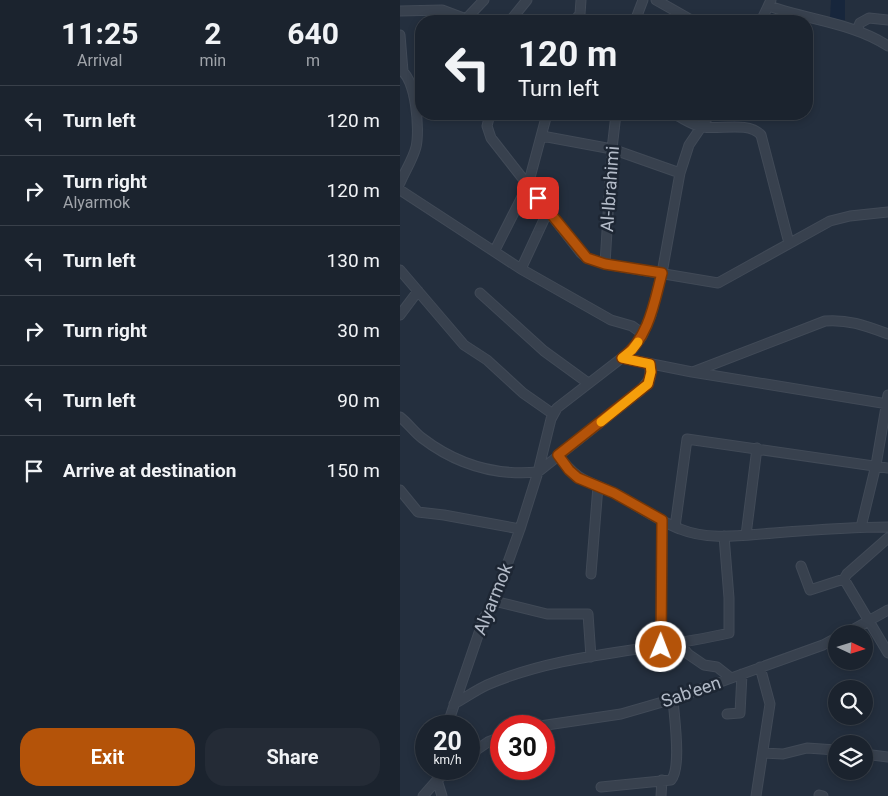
<!DOCTYPE html>
<html lang="en">
<head>
<meta charset="utf-8">
<style>
  body { margin:0; font-family:Roboto,sans-serif; background:#242b36; color:#f1f3f6; height:100vh; display:flex; flex-direction:column; font-size:19px; white-space:nowrap }
  * { box-sizing:border-box; margin:0 }
  p { font-size:16px; color:#a0a4aa }
  .icon { flex:none; width:28px; height:28px; fill:none; stroke:currentColor; stroke-width:2; stroke-linecap:round; stroke-linejoin:round }
  .map { position:relative; flex:1; overflow:hidden }
  .sheet { display:flex; flex-direction:column; background:#1b232e; width:400px }
  .sheet>* { flex:none }
  .hud { position:absolute; left:15px; top:15px; width:398px; height:105px; border-radius:20px; box-shadow:0 2px 8px #0003,0 0 0 1px #39404a; background:#1b232e; color:#f1f3f6; overflow:hidden }
  .needle { width:32px; rotate:94deg }
  .tools { position:absolute; left:428px; top:625px; display:grid; gap:10px }
  .tools a { display:grid; place-items:center; width:45px; height:45px; border-radius:50%; background:#1b232e; box-shadow:0 2px 8px #0003,0 0 0 1px #39404a; font-size:25px }
  .speed { position:absolute; left:15px; top:715px; display:flex; gap:10px; font-size:25px; font-weight:700; text-align:center }
  .speed>* { display:grid; place-content:center; width:65px; height:65px; border-radius:50%; background:#1b232e; box-shadow:0 2px 8px #0003,0 0 0 1px #39404a; line-height:1 }
  .speed small { font-size:12px; font-weight:400 }
  .speed .limit { border:8px solid #d22; background:#fff; color:#111 }
  .pin { position:absolute; display:grid; place-items:center; width:42px; height:42px; color:#fff; margin:-21px; border-radius:10px; box-shadow:0 2px 8px #0006 }
  .me { position:absolute; width:55px; margin:-28px; rotate:1deg; stroke-linejoin:round; filter:drop-shadow(0 0 4px #0008) }
  .turn { display:flex; align-items:center; gap:18px; height:105px; padding:0 20px; font-size:22px }
  .turn .icon { width:65px; height:65px; stroke-width:2.5 }
  .turn b { display:block; font-size:35px; line-height:42px }
  .eta { display:flex; justify-content:space-evenly; align-items:center; height:85px; text-align:center }
  .eta b { font-size:30px; font-weight:700; line-height:35px }
  .primary-button { display:flex; gap:10px; margin-top:auto; padding:10px 20px }
  .primary-button a { flex:1; height:58px; border-radius:20px; background:#b45309; color:#fff; font-size:20px; font-weight:700; line-height:58px; text-align:center }
  .primary-button a+a { background:#242b36; color:#f1f3f6 }
  ul { padding:0; list-style:none }
  li { display:flex; align-items:center; gap:15px; height:70px; padding:0 20px; border-top:1px solid #39404a }
  li div { flex:1 }
  li b { display:block; font-size:19px }
  li em { font-style:normal }
  main { display:flex; flex:1; min-height:0 }
  .map>svg:first-child { display:block }
  .water { fill:#17263c }
  .lines { fill:none; stroke-linecap:round; stroke-linejoin:round }
  .minor-casing { stroke:#414a57; stroke-width:11 }
  .minor { stroke:#38414e; stroke-width:9 }
  .route-casing { stroke:#753606; stroke-width:12 }
  .route { stroke:#b45309; stroke-width:9 }
  .slow { stroke:#f59e0b; stroke-width:9 }
  .labels { text-anchor:middle; stroke-width:5; stroke-linejoin:round; paint-order:stroke }
  .street-label { font-size:18px; fill:#b4bcc9; stroke:#1d2633 }
</style>
</head>
<body>
<main>
<section class="sheet">
<div class="eta">
<div><b>11:25</b><p>Arrival</p></div>
<div><b>2</b><p>min</p></div>
<div><b>640</b><p>m</p></div>
</div>
<ul>
<li><svg class="icon" aria-label="left" viewBox="0 0 24 24"><path d="M17 20v-9H6M10 6l-5 5 5 5"/></svg><div><b>Turn left</b></div><em>120 m</em></li>
<li><svg class="icon" aria-label="right" viewBox="0 0 24 24"><path d="M7 20v-9h11M14 6l5 5-5 5"/></svg><div><b>Turn right</b><p>Alyarmok</p></div><em>120 m</em></li>
<li><svg class="icon" aria-label="left" viewBox="0 0 24 24"><path d="M17 20v-9H6M10 6l-5 5 5 5"/></svg><div><b>Turn left</b></div><em>130 m</em></li>
<li><svg class="icon" aria-label="right" viewBox="0 0 24 24"><path d="M7 20v-9h11M14 6l5 5-5 5"/></svg><div><b>Turn right</b></div><em>30 m</em></li>
<li><svg class="icon" aria-label="left" viewBox="0 0 24 24"><path d="M17 20v-9H6M10 6l-5 5 5 5"/></svg><div><b>Turn left</b></div><em>90 m</em></li>
<li><svg class="icon" aria-label="arrive" viewBox="0 0 24 24"><path d="M6 21V4h12l-3 4 3 4H6"/></svg><div><b>Arrive at destination</b></div><em>150 m</em></li>
</ul>
<div class="primary-button"><a>Exit</a><a>Share</a></div>
</section>
<div class="map">
<svg width="488" height="796" viewBox="0 0 488 796">
  <rect width="100%" height="100%" fill="#242f3e"/>
  <path class="water" d="M431 0H445V20L430 19Z"/>
  <g class="lines">
    <defs>
      <path id="minor" d="M256 0 293 21
        M369 6C408 20 453 23 488 46
        M0 11 42 10 66 19 84 0
        M110 21 127 0
        M174 21 180 14 181 0
        M235 21 243 0
        M361 21 371 0
        M457 30 460 23 469 18 488 20
        M0 35 3 71
        M0 70C16 77 20 131 16 147 13 159 5 171 0 183
        M90 114 87 126 91 138 181 253 187 258 205 264 318 283 430 221 450 216 488 212
        M274 114C283 118 293 126 303 127 320 130 348 121 361 135L389 243
        M142 136 212 149 280 173
        M0 190 121 269 211 320 232 326 243 334
        M95 250 128 185 147 114
        M205 264 212 149 216 114
        M121 269 148 211
        M0 270 64 345 87 360 123 393 153 414
        M80 293 144 351 188 383
        M0 315 18 291
        M222 358 292 372 488 404
        M293 372 425 321C448 319 466 326 488 334
        M0 417C8 423 14 432 22 438 56 464 96 476 138 472L151 419 157 408 232 350 242 336 251 315 262 273 280 173 289 145 310 114
        M158 455C179 484 191 481 220 496 239 507 259 521 280 529 309 541 344 535 374 533 412 530 450 527 488 527
        M0 490 18 512 44 515 120 529
        M275 527 287 439 488 468
        M461 527 476 465 488 395
        M346 535 357 448
        M488 538 447 574 444 579 488 653
        M401 566 410 590 444 579
        M191 574 198 486
        M94 601 147 614H188L191 657
        M445 634 488 610
        M280 644 288 654 304 665 317 667 331 678
        M261 647 262 520
        M54 704C65 698 76 690 87 685 163 652 249 652 329 633V598L324 536
        M327 714 340 713 342 674
        M47 726 84 618 94 601 120 529 138 472 240 391 250 378V364
        M140 726 221 714 273 699 423 645 436 638
        M363 753 383 754 407 748 436 750
        M464 754 488 757
        M69 755 88 742 101 737
        M37 780 42 796
        M201 787 271 780C282 768 274 716 273 699
        M419 795 423 796
        M23 796 37 780 50 769
        M261 796 262 780
        M356 796 370 704 360 667"/>
    </defs>
    <use href="#minor" class="minor-casing"/>
    <use href="#minor" class="minor"/>
  </g>
  <g class="lines">
    <defs>
      <path id="route" d="M138 198 187 258 205 264 262 273C254 303 249 338 222 358L250 364 251 372 248 384 158 455 169 470 178 478 214 493 262 520 261 647"/>
    </defs>
    <use href="#route" class="route-casing"/>
    <use href="#route" class="route"/>
    <path class="slow" d="M201 422 248 384 251 372 250 364 222 358 232 350 238 342"/>
  </g>
  <g class="labels">
    <g class="street-label">
      <text transform="translate(210 189) rotate(-86)" y="6">Al-Ibrahimi</text>
      <text transform="translate(93 599) rotate(-68)" y="6">Alyarmok</text>
      <text transform="translate(291 692) rotate(-19)" y="6">Sab'een</text>
    </g>
  </g>
</svg>
<div class="tools">
<a><svg class="needle" viewBox="-14 -14 28 28"><path d="M0-13l5 13h-10z" fill="#e53935"/><path d="M0 13l5-13h-10z" fill="#a0a4aa"/></svg></a>
<a><svg class="icon" aria-label="search" viewBox="0 0 24 24"><circle cx="10" cy="10" r="6"/><path d="M15 15l6 6"/></svg></a>
<a><svg class="icon" aria-label="layers" viewBox="0 0 24 24"><path d="M12 4l9 5-9 5-9-5zM3 14l9 5 9-5"/></svg></a>
</div>
<div class="speed"><div>20<small>km/h</small></div><div class="limit">30</div></div>
<div class="pin" style="left:138px;top:198px;background:#d93025"><svg class="icon" aria-label="arrive" viewBox="0 0 24 24"><path d="M6 21V4h12l-3 4 3 4H6"/></svg></div>
<svg class="me" style="left:261px;top:647px" viewBox="-20 -20 40 40"><circle r="17" fill="#b45309" stroke="#fff" stroke-width="3"/><path d="M0-11L8 9 0 5-8 9z" fill="#fff"/></svg>
<div class="hud">
<div class="turn"><svg class="icon" aria-label="left" viewBox="0 0 24 24"><path d="M17 20v-9H6M10 6l-5 5 5 5"/></svg><div><b>120 m</b>Turn left</div></div>
</div>
</div>
</main>
</body>
</html>
